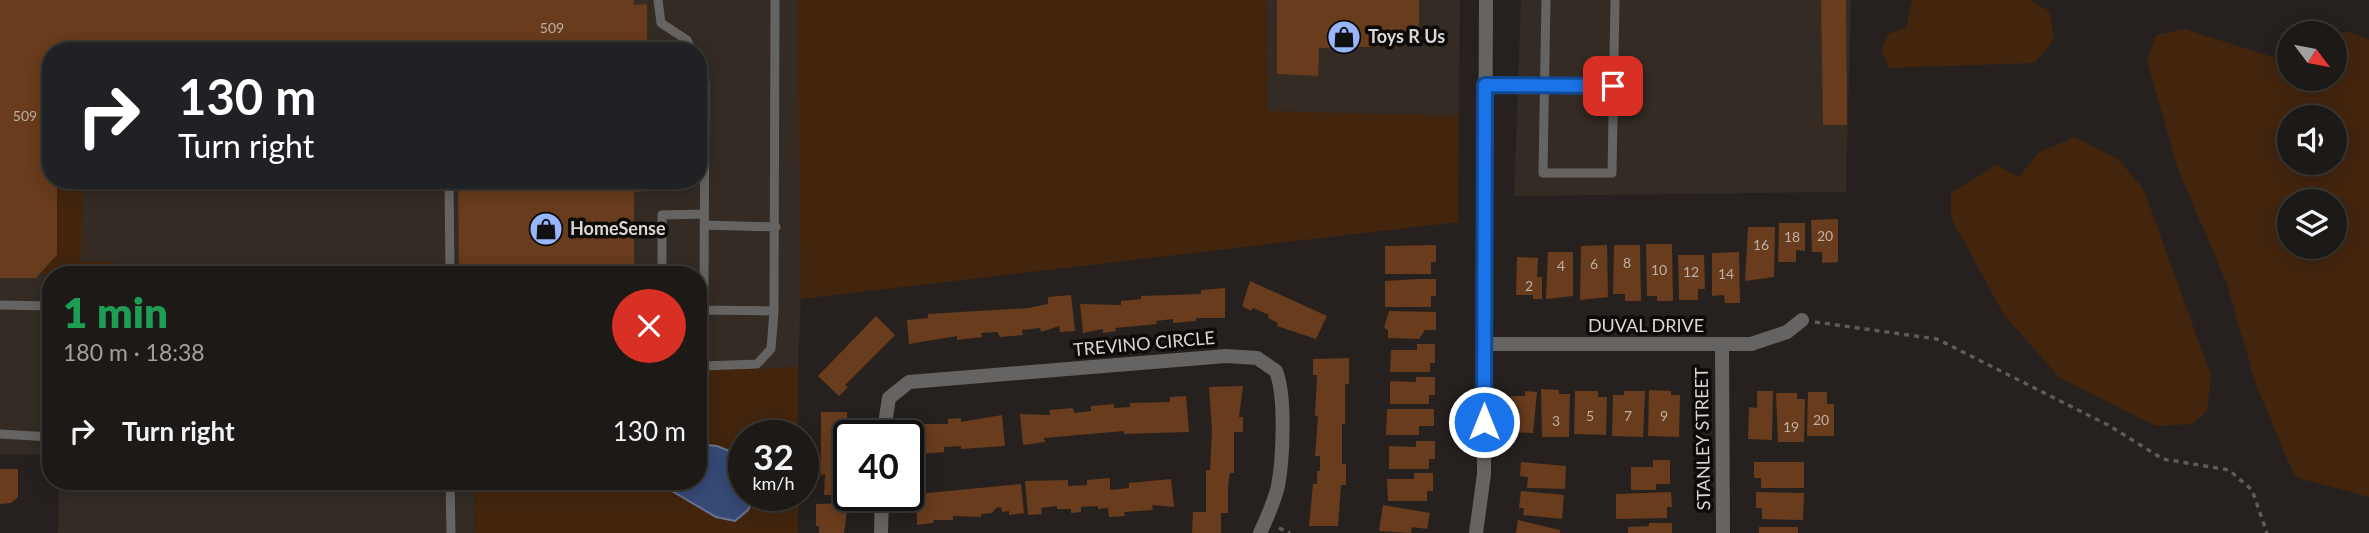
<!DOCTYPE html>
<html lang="en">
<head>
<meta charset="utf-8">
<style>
  body { margin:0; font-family:Lato,sans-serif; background:#292623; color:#f1f3f6; height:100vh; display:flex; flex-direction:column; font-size:26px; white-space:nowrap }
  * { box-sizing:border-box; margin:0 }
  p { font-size:23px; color:#a0a0a1 }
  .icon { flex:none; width:38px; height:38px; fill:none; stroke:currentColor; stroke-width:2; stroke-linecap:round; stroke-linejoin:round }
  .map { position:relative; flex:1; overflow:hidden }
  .sheet { position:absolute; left:42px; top:266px; width:665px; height:224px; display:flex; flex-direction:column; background:#1c1916; border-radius:28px; box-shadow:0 4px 18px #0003,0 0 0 2px #3a3835 }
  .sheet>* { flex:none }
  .hud { position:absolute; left:42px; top:42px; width:665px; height:147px; border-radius:28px; box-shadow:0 4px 18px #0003,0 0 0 2px #3a3835; background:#202124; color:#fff; overflow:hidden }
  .needle { width:46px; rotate:122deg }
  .fabs { position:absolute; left:2277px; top:21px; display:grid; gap:14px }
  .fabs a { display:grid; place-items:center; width:70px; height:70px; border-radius:50%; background:#1c1916; box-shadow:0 4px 18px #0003,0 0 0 2px #3a3835; font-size:35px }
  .speed { position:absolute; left:728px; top:420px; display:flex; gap:14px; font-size:35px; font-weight:700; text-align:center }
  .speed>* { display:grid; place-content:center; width:91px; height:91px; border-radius:50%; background:#1c1916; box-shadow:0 4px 18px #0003,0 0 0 2px #3a3835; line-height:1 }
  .speed small { font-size:18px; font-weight:400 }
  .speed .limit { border:4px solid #111; border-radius:10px; background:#fff; color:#111 }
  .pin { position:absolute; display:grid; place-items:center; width:60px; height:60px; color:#fff; margin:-30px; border-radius:14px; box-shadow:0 4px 10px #0006 }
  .me { position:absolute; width:77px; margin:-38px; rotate:0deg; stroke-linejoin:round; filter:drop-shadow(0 0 5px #0008) }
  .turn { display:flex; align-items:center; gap:24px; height:147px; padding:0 21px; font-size:32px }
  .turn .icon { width:91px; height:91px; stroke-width:2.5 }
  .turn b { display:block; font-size:49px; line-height:60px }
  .round { display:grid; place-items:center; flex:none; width:74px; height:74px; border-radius:37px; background:#292623 }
  .headline { display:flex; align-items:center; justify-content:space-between; height:119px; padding:0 21px }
  h1 { font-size:42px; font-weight:800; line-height:52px; color:#1e9e55 }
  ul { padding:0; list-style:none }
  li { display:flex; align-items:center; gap:21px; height:91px; padding:0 21px }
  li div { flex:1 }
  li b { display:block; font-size:26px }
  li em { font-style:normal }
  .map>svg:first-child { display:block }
  .built { fill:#332b24; fill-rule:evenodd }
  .green { fill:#43250e; fill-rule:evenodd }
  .water { fill:#374a76; stroke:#687492; stroke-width:2 }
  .building { fill:#683c1c }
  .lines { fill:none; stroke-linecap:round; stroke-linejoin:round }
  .path { stroke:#605b59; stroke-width:3.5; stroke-dasharray:5 5; stroke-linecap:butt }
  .service { stroke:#666462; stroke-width:9 }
  .minor { stroke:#666462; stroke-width:14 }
  .tertiary { stroke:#666462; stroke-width:14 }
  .route-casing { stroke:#114b97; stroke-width:18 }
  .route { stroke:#1a73e8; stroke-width:12 }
  .labels { text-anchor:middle; stroke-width:7; stroke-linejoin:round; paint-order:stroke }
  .number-label { font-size:14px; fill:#beb0a7 }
  .poi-label { font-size:18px; font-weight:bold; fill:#dad7d5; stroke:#0d0b0a; text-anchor:start }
  .street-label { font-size:18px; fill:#dad7d5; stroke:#0d0b0a }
</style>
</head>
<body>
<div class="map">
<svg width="2369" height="533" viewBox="0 0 2369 533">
  <rect width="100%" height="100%" fill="#26211e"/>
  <path class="built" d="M0 0H892L813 5 798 367 698 371V275H51V455L0 454ZM51 51H698V180H51Z
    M1266 0H1460L1459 116 1268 111Z
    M1521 0H1851L1846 192 1514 196Z
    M59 481H476L474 533H58Z"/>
  <path class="green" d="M797 0H1266L1268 111 1459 116 1458 222 801 299Z
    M1912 0H2030L2050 12 2054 39 2035 63 1889 68 1881 51 1888 34 1906 28Z
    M2184 29 2276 58 2289 53V79H2334L2335 36 2346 31 2369 40V497L2295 477 2256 385 2226 281 2179 172 2147 61 2156 35ZM2289 117H2334V163H2289ZM2289 201H2334V247H2289Z
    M2074 137 2119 160 2144 190 2211 376 2207 411 2193 424 2156 426 2059 377 2004 315 1951 218V193L1997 165 2019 177 2038 153Z
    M57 180H83L81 261 116 262V275H51V280L41 272 57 255Z
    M798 367V436H744V495H798V533H474L476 481H698V371Z"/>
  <path class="water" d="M698 444 717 446 744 457V495H756L748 510 735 521 716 517 665 487 568 490 541 481H698Z"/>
  <path class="building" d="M0 0H634V5L647 4V51H51V180H57V255L36 278H0Z
    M1277 0H1419V29L1404 46 1319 48 1318 76 1277 74Z
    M1821 0H1846L1847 125H1823Z
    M458 180H648V191L634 192V267L576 269V275L459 273Z
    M1838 219V262L1822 263V252H1812L1811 220Z
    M1779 223H1805V251L1796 250V262H1778Z
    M1748 227H1775L1774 277 1745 281Z
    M1646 244H1672L1673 301H1657V296H1647Z
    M1436 245V262H1431V274H1385V246Z
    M1607 245 1608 297 1580 300 1581 246Z
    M1614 245H1640L1641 301H1625V294H1613Z
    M1548 252H1573V296L1546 299Z
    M1739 252 1740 303H1725L1724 295 1712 296V253Z
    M1678 255H1704L1705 289H1698V300H1679Z
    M1517 257 1538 258 1537 277H1542V299H1533V295H1516Z
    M1418 279H1436V296H1431V307H1385V281Z
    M1250 281 1327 316 1316 339 1277 326 1278 323 1268 318 1269 315 1253 308 1251 311 1242 306Z
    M1225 288V318H1196V321L1173 323V319L1156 321 1157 324 1115 328 1116 331 1103 333V329L1083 333 1080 304 1121 305V301L1141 299V296L1201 294V290Z
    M1071 295 1075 331 1060 332 1059 326 1041 332 1040 328 1022 330 1023 335 1000 337 997 332 981 333 982 337 957 340V336L909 344 907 320 928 318V314L1028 308 1048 304V297Z
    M1389 311 1436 312V330H1425L1419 339 1388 338V330L1384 328Z
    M876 316 895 335 845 385 848 387 839 396 818 376Z
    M1417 344H1435V363H1430V372H1390L1391 350H1417Z
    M1349 358V384H1345V424H1342V464H1346V485H1341L1338 526H1309L1313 484H1317V471H1320V456H1315L1318 416H1315L1317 375H1313V359Z
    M1416 377H1435V395H1429V404H1390V381L1416 382Z
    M1243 386 1239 417H1243V432H1234V473H1230L1228 486V513H1221V533H1192L1193 512H1206V470H1210L1212 430 1209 387Z
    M1541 389 1559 390V394H1570L1569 437H1542Z
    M1649 390 1671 391V395H1680L1679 437 1648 436Z
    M1525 391 1537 392 1533 433 1511 432V396H1525Z
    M1575 391H1598V397H1607L1606 435 1574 434Z
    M1624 391H1645L1643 437 1612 436 1613 395H1624Z
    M1757 391H1773L1772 440 1748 439 1749 407 1757 408Z
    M1808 392H1827V404H1834V436H1807Z
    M1776 393H1797V399H1805L1804 442H1778Z
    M1186 396 1189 432 1124 434V431L1044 438 1045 442 1023 445 1020 414 1050 415 1049 410 1073 408 1074 413 1091 411V406L1114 404V408L1130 407V403L1170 402V397Z
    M1387 409H1434V426H1419V435H1386Z
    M821 412H847L849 495H824L825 474 821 475Z
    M1002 415 1005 446 961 449V446L944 447V452L921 454 914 424H948V419L961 418V422Z
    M1416 441H1435V459H1429V469H1389V446L1416 447Z
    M1653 460H1670V484H1656V490H1631V467H1653Z
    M1521 462 1566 466 1565 489 1527 488 1528 477 1520 476Z
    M1754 462H1804V488H1761V478H1754Z
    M0 469H18V497L11 503 0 504Z
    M1414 473H1433V491H1427V501H1388L1387 479H1414Z
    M1110 478V490L1129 488V483L1171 479 1174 507 1152 505 1153 510 1124 512 1125 516 1109 517 1108 508 1098 509V506L1081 507V512L1071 513V509H1057V506L1041 508 1042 514 1028 515 1025 481 1068 480V486L1087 485V480Z
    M1021 484 1024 513 1009 515V511L1002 512 1001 507 996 508 992 513 981 514V517L953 516V520H934L933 523 917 525V494Z
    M1521 491 1564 495 1562 519 1523 515 1524 508H1519Z
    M1671 492 1672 507H1667V518L1616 519V494Z
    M1756 492 1804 493 1803 520 1762 519V508H1756Z
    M848 503 844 533H819V526H816V504Z
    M1383 505 1430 513 1427 529 1412 527 1411 533 1379 531Z
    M1518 520 1560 530V533H1516Z
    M1649 523H1672V533H1628V527L1649 526Z
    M1759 527H1798V533H1759Z"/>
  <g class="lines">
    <path class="path" d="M1815 322 1937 339 2108 425 2163 459 2229 470 2252 490 2267 533
      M1279 528 1290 533"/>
    <path class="service" d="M658 0 661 23 687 40 692 51
      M1546 0 1543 173H1612L1615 0
      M698 64 705 83 704 292H700
      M1485 85 1613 86
      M449 180 450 275
      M704 225 776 227
      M662 269V215L704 214
      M704 292 703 366 757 364 771 349 774 311 775 0
      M0 305 51 306
      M704 310 774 311
      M0 434 51 437
      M450 481 451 533"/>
    <path class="minor" d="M1484 344H1751L1787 332 1802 320
      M1722 345 1723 533
      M883 436 889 398 909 382 1226 356 1257 358 1276 371C1286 396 1283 459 1278 486 1274 503 1267 518 1260 533
      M881 533 882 495"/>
    <path class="tertiary" d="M1476 533 1484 474 1486 0"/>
  </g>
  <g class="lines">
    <defs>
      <path id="route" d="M1484 422 1485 85 1613 86"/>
    </defs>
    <use href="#route" class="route-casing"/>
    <use href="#route" class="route"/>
  </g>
  <defs>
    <symbol id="shop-disc" viewBox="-11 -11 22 22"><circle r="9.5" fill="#97b6fd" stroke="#0d0b0a"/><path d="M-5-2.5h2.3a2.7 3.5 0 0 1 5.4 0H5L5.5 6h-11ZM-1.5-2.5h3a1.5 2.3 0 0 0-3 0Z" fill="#111"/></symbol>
  </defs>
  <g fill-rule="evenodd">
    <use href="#shop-disc" x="1325" y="18" width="38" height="38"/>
    <use href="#shop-disc" x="527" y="210" width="38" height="38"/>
  </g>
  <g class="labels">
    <g class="number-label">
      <text x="552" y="33">509</text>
      <text x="25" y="121">509</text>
      <text x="1825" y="241">20</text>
      <text x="1792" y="242">18</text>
      <text x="1761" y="250">16</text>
      <text x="1627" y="268">8</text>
      <text x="1594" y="269">6</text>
      <text x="1561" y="271">4</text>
      <text x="1659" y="275">10</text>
      <text x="1691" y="277">12</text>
      <text x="1726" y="279">14</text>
      <text x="1529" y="291">2</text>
      <text x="1590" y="421">5</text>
      <text x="1628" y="421">7</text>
      <text x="1664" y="421">9</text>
      <text x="1821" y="425">20</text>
      <text x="1556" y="426">3</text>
      <text x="1791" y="432">19</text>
    </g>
    <g class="poi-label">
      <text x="1368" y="43">Toys R Us</text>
      <text x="570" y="235">HomeSense</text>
    </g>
    <g class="street-label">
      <text x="1646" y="332">DUVAL DRIVE</text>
      <text transform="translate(1144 344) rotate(-5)" y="6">TREVINO CIRCLE</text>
      <text transform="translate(1703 439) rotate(-91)" y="6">STANLEY STREET</text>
    </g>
  </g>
</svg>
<div class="fabs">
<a><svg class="needle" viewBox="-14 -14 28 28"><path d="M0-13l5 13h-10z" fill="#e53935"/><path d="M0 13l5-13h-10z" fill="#a0a0a1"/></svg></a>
<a><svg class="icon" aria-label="sound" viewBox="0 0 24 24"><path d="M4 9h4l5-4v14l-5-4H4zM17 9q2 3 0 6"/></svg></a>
<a><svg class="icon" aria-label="layers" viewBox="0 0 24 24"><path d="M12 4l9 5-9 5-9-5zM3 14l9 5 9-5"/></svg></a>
</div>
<div class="speed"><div>32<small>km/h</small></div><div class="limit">40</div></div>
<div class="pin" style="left:1613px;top:86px;background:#d93025"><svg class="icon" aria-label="arrive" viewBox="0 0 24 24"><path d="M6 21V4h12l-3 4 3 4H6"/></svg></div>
<svg class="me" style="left:1484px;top:422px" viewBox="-20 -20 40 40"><circle r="17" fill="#1a73e8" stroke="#fff" stroke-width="3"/><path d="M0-11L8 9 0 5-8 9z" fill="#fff"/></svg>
<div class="hud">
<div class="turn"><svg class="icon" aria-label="right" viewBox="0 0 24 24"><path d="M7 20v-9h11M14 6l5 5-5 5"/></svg><div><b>130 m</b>Turn right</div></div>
</div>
<section class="sheet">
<div class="headline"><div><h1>1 min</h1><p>180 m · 18:38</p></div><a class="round" style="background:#d93025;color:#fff"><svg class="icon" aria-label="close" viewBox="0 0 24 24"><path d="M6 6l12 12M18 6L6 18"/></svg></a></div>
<ul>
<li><svg class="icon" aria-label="right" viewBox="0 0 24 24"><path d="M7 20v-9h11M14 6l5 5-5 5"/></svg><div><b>Turn right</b></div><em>130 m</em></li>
</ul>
</section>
</div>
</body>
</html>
